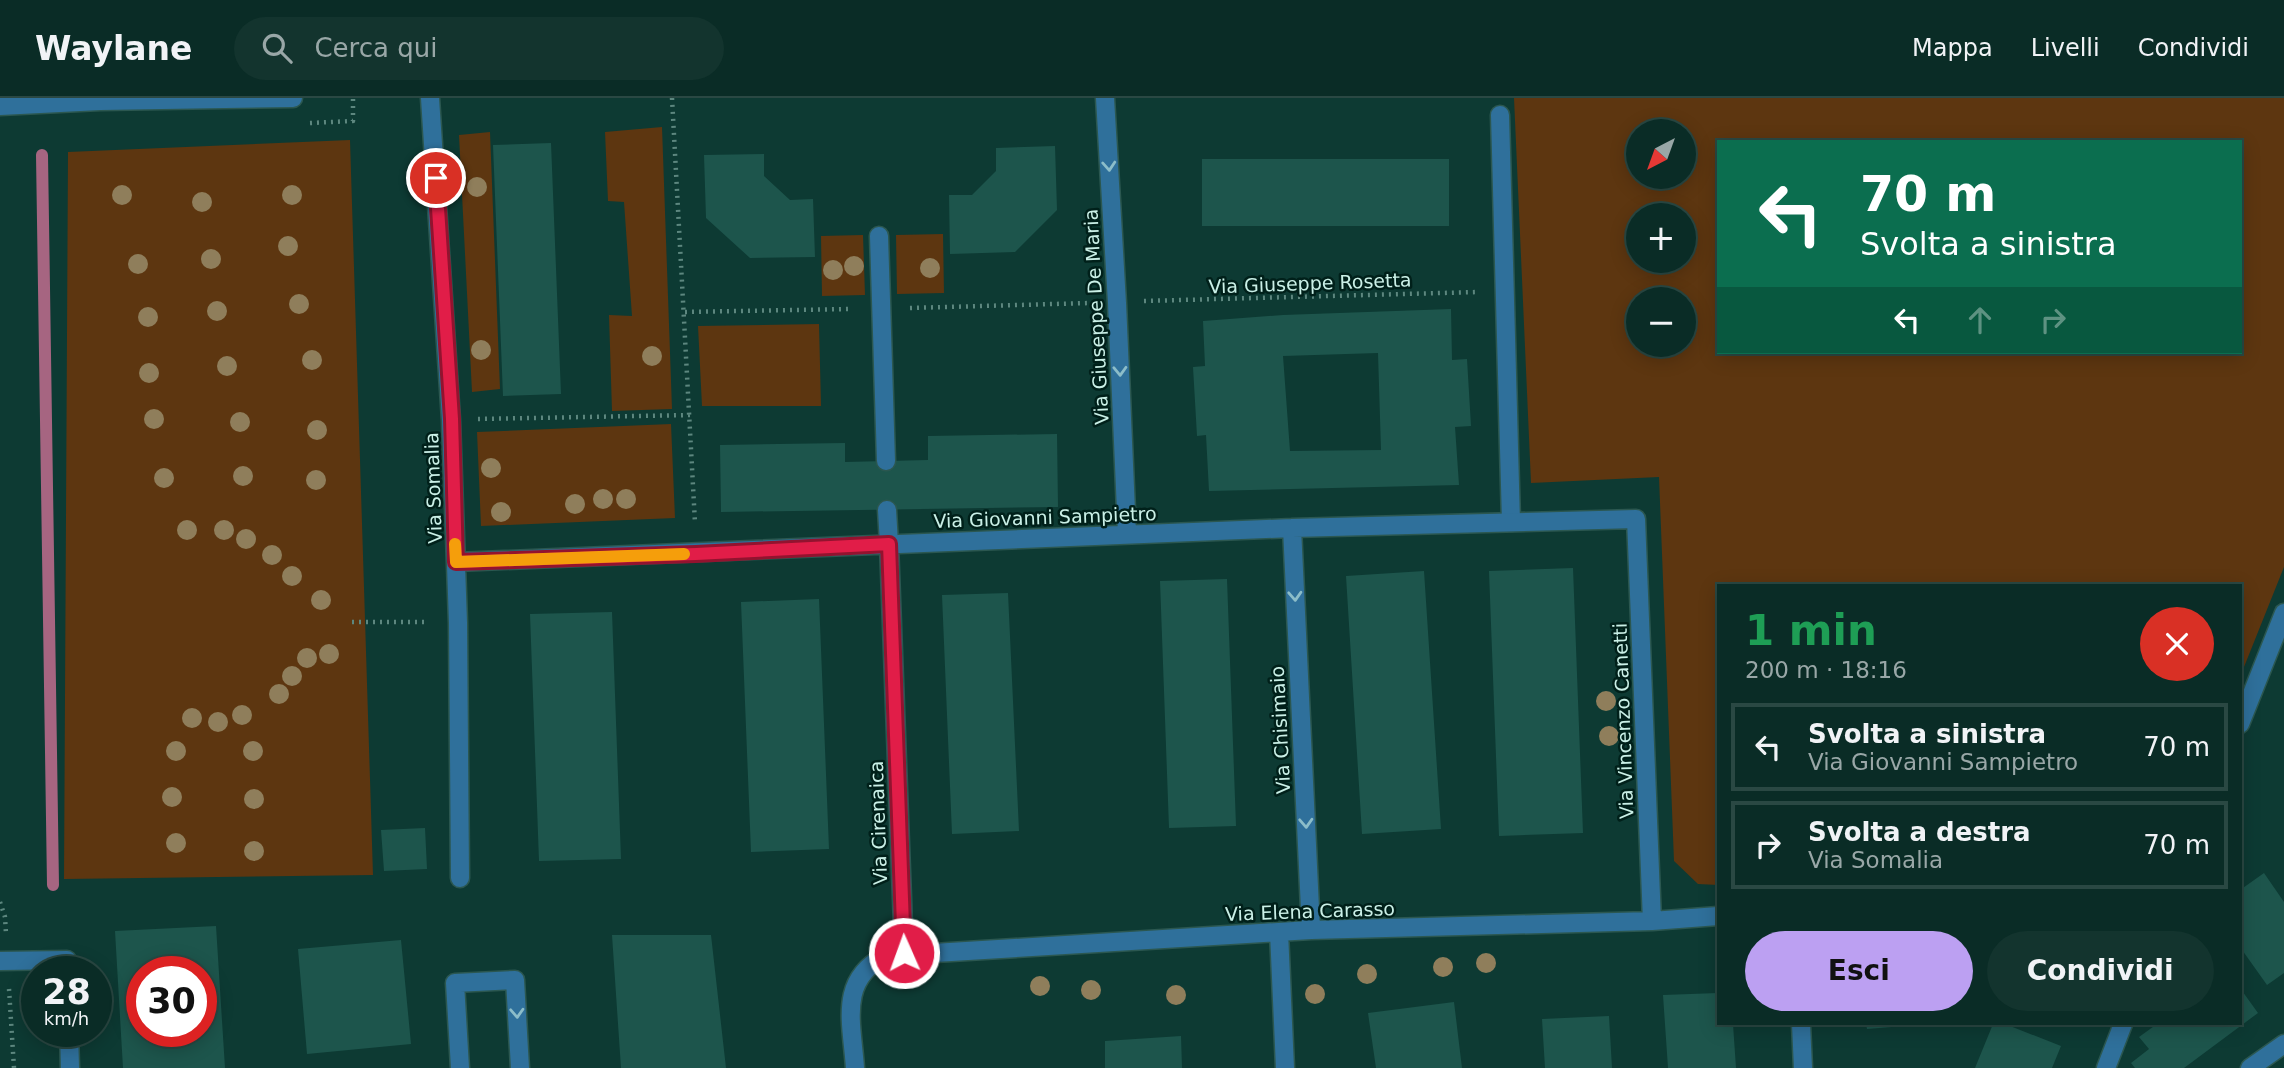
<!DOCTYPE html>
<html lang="it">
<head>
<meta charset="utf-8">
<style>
  body { margin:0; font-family:"DejaVu Sans",sans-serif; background:#13342e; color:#f1f3f6; height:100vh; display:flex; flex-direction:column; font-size:26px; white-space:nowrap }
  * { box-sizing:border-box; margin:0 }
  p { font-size:23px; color:#99a7a7 }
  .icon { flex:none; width:38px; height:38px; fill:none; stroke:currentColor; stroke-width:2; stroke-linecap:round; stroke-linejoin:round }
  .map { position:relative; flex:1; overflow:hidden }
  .side { position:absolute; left:1717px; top:486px; width:525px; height:441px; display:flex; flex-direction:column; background:#0a2c26; border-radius:0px; box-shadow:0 4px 18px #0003,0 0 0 2px #2a4843 }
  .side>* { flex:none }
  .top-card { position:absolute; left:1717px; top:42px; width:525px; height:214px; border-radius:0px; box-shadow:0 4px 18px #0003,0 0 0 2px #2a4843; background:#0b6e4f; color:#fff; overflow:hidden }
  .needle { width:46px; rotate:221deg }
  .tools { position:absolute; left:1626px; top:21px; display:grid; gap:14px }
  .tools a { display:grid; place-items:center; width:70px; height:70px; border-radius:50%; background:#0a2c26; box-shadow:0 4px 18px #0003,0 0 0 2px #2a4843; font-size:35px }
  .speed { position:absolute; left:21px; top:858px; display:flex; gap:14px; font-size:35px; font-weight:700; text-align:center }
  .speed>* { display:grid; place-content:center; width:91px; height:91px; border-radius:50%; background:#0a2c26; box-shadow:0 4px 18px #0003,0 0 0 2px #2a4843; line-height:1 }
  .speed small { font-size:18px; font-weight:400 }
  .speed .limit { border:10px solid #d22; background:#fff; color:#111 }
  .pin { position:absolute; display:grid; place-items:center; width:60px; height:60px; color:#fff; margin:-30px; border:4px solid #fff; border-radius:50%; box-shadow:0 2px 7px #0007 }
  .me { position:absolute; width:77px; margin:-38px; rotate:358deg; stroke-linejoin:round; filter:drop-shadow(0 0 5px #0008) }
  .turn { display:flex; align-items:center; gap:24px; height:147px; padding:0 28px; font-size:32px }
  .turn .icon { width:91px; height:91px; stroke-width:2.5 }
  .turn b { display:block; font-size:49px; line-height:60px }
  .lanes { display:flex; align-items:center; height:66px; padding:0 28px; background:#0003; justify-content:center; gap:35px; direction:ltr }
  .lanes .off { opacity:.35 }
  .round { display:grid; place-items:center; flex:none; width:74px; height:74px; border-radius:37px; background:#13342e }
  .head { display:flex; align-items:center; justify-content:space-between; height:119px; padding:0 28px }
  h1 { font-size:42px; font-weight:700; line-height:52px; color:#1e9e55 }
  .action { display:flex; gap:14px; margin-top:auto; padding:14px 28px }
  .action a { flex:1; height:80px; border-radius:42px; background:#bca0f2; color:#111; font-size:28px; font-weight:700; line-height:80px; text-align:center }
  .action a+a { background:#13342e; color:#f1f3f6 }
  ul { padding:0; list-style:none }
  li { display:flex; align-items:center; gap:21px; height:88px; margin:0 14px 10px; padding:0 14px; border:4px solid #2a4843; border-radius:0px }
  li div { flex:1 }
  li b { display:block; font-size:26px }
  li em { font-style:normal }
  header { display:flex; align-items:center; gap:42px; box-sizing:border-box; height:98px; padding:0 35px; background:#0a2c26; border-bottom:2px solid #2a4843 }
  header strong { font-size:33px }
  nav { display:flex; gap:38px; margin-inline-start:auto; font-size:24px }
  .search { width:490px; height:63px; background:#13342e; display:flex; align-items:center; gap:18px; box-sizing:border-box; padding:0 24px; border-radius:38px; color:#99a7a7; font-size:26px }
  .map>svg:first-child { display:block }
  .green { fill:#5d3610; fill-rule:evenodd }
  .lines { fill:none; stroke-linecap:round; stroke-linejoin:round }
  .stream { stroke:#a66581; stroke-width:12 }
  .building { fill:#1d554c; fill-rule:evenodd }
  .lane-casing { stroke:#2b5750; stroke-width:21 }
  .street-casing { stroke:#2b5750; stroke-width:21 }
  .path { stroke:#5d877f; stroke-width:4.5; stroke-dasharray:2 5; stroke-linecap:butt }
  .lane { stroke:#2f709b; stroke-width:18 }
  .street { stroke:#2f709b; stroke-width:18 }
  .tree { fill:#8f7e5b }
  .oneway { stroke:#8cbdc9 }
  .route-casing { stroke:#92132f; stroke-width:18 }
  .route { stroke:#e11d48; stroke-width:12 }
  .slow { stroke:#f59e0b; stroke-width:12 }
  .labels { text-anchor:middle; stroke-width:5; stroke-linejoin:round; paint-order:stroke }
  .street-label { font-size:19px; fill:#caf0e7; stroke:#00201a }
</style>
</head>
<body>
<header>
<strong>Waylane</strong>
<div class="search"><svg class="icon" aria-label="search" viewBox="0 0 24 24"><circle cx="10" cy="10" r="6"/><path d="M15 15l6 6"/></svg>Cerca qui</div>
<nav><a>Mappa</a><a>Livelli</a><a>Condividi</a></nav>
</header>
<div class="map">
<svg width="2284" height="970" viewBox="0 0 2284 970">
  <rect width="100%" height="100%" fill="#0d3a33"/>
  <path class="green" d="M1514 0H2284V469L2240 579V488H1718V787L1698 786 1674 763 1659 379 1531 385ZM1684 33V79H1638V33ZM1718 44H2240V254H1718ZM1684 117V163H1638V117ZM1684 201V247H1638V201Z
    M662 29 672 311 612 313 609 217 632 218 624 104 608 103 605 34Z
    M490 34 500 291 472 294 459 37Z
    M350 42 373 777 64 781 68 54Z
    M943 136 944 195 897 196 896 137Z
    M863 137 865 197 822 198 821 138Z
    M819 226 821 308H702L698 228Z
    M671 326 675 420 481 428 477 334Z"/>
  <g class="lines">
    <path class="stream" d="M42 57 53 787"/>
  </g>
  <path class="building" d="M551 45 561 296 503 298 493 47Z
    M1055 48 1057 112 1015 154 950 156 949 97H972L996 73V50Z
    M764 56V78L790 102 813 101 815 159 750 160 706 120 704 57Z
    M1202 61H1449V128H1202Z
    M1451 211 1452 262 1467 261 1471 328 1455 329 1459 387 1209 393 1206 337 1197 338 1193 269 1205 268 1203 223 1283 217ZM1378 255 1381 352 1290 353 1283 258Z
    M1057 336 1058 409 721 414 720 347 845 345V364L928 362V338Z
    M1573 470 1583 735 1499 738 1489 473Z
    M1424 473 1441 731 1362 736 1346 478Z
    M1227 481 1236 728 1169 730 1160 483Z
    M1008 495 1019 733 952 736 942 497Z
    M819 501 829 751 751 754 741 504Z
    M612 514 621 761 539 763 530 516Z
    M425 730 427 771 384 773 381 732Z
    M2264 775 2284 804V875L2267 887 2240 849V792Z
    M216 828 225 970H123L115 833ZM142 873H201V933H142Z
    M612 837H711L726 970H621Z
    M401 842 411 946 307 956 298 851Z
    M2240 890 2258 915 2184 970H2135L2131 965 2149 951 2139 939 2157 926H2240Z
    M1718 895V926H1733L1736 970H1668L1663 897Z
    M1454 904 1462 970H1376L1368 915Z
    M1609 918 1612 970H1545L1542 921Z
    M1866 926H1904V928L1867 931Z
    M1993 926H2005L2061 948 2052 970H1975Z
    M1181 938 1182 970H1105V943Z"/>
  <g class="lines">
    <defs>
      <path id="lane" d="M1500 17 1511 424
        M879 138 886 363
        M887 412 889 446
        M0 863 67 862 68 873
        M69 933 70 970"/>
      <path id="street" d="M430 0 451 322 458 525 460 780
        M1105 0 1117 205 1127 436
        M0 8 100 3 293 0
        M1292 430 1311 832
        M889 446 904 855
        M456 464 1292 430 1636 421 1652 823
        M2240 626 2284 515
        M1279 834 1285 970
        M1801 926 1803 970
        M460 970 455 885 515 882 520 970
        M855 970C852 925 838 882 885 858L1311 832 1652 823 1718 818
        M2106 970 2123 926
        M2250 970 2284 946"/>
    </defs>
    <use href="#lane" class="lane-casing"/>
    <use href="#street" class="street-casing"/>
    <path class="path" d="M672 0 695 425
      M310 25 353 23V0
      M1144 203 1478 194
      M910 210 1090 205
      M685 214 852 211
      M478 321 691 317
      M352 524H429
      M0 804 5 819 6 836
      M9 891 14 970"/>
    <use href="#lane" class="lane"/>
    <use href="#street" class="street"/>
  </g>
  <g class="tree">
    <circle cx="477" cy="89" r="10"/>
    <circle cx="122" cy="97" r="10"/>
    <circle cx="292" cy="97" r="10"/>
    <circle cx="202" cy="104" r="10"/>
    <circle cx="288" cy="148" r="10"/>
    <circle cx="211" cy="161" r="10"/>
    <circle cx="138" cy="166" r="10"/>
    <circle cx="854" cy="168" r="10"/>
    <circle cx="930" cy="170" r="10"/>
    <circle cx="833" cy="172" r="10"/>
    <circle cx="299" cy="206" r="10"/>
    <circle cx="217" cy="213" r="10"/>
    <circle cx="148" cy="219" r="10"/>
    <circle cx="481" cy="252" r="10"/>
    <circle cx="652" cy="258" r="10"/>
    <circle cx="312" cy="262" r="10"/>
    <circle cx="227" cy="268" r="10"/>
    <circle cx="149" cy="275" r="10"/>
    <circle cx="154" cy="321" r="10"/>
    <circle cx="240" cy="324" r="10"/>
    <circle cx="317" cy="332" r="10"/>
    <circle cx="491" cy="370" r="10"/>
    <circle cx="243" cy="378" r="10"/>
    <circle cx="164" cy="380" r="10"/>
    <circle cx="316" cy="382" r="10"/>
    <circle cx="603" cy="401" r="10"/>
    <circle cx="626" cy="401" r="10"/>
    <circle cx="575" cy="406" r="10"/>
    <circle cx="501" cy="414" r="10"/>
    <circle cx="187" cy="432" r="10"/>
    <circle cx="224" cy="432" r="10"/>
    <circle cx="246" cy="441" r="10"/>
    <circle cx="272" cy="457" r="10"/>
    <circle cx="292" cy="478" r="10"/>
    <circle cx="321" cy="502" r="10"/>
    <circle cx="329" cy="556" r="10"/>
    <circle cx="307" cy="560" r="10"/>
    <circle cx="292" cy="578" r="10"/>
    <circle cx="279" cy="596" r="10"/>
    <circle cx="1606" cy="603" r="10"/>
    <circle cx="242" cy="617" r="10"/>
    <circle cx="192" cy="620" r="10"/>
    <circle cx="218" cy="624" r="10"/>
    <circle cx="1609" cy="638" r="10"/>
    <circle cx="176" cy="653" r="10"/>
    <circle cx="253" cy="653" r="10"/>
    <circle cx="172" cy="699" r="10"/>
    <circle cx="254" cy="701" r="10"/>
    <circle cx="176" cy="745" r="10"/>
    <circle cx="254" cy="753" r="10"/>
    <circle cx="1486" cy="865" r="10"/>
    <circle cx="1443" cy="869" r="10"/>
    <circle cx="1367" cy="876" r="10"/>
    <circle cx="1040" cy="888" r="10"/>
    <circle cx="1091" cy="892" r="10"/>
    <circle cx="1315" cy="896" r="10"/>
    <circle cx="1176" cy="897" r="10"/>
  </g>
  <defs><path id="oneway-chevron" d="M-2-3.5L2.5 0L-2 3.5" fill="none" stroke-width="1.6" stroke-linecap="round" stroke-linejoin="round" transform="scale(1.75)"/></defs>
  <g class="oneway">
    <use href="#oneway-chevron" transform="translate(1109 68) rotate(86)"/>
    <use href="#oneway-chevron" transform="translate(1120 273) rotate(88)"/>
    <use href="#oneway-chevron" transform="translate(1295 498) rotate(87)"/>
    <use href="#oneway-chevron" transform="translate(1306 725) rotate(87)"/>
    <use href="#oneway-chevron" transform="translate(517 915) rotate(87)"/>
  </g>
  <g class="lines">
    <defs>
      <path id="route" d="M436 80 452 321 456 464 696 456 889 446 904 855"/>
    </defs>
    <use href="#route" class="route-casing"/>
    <use href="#route" class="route"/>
    <path class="slow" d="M455 446 456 464 684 456"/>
  </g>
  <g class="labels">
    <g class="street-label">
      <text transform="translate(1310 185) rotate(-2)" y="7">Via Giuseppe Rosetta</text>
      <text transform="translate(1096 219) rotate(-93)" y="7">Via Giuseppe De Maria</text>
      <text transform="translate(433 390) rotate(-92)" y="7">Via Somalia</text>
      <text transform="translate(1045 419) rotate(-2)" y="7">Via Giovanni Sampietro</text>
      <text transform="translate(1623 623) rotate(-92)" y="7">Via Vincenzo Canetti</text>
      <text transform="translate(1280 632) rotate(-93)" y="7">Via Chisimaio</text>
      <text transform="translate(878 725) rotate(-92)" y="7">Via Cirenaica</text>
      <text transform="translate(1310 813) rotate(-2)" y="7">Via Elena Carasso</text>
    </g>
  </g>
</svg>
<div class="tools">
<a><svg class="needle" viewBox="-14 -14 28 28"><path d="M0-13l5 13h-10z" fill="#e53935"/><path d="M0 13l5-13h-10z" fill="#99a7a7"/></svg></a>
<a>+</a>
<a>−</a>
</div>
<div class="speed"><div>28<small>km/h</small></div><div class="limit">30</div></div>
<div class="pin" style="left:436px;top:80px;background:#d93025"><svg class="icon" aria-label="arrive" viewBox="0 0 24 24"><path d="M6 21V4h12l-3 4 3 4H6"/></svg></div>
<svg class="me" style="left:904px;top:855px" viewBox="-20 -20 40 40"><circle r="17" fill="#e11d48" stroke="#fff" stroke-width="3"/><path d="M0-11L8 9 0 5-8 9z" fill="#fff"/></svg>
<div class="top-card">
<div class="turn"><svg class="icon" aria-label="left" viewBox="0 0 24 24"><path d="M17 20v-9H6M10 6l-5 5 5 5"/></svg><div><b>70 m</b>Svolta a sinistra</div></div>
<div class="lanes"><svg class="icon" aria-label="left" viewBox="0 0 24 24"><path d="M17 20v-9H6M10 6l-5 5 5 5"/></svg><svg class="icon off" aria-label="ahead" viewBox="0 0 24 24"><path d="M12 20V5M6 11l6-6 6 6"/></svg><svg class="icon off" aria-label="right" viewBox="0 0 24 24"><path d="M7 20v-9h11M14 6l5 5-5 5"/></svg></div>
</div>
<section class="side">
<div class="head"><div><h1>1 min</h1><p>200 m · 18:16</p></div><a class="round" style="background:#d93025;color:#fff"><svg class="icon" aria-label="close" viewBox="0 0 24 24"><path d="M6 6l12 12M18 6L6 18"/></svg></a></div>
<ul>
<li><svg class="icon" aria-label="left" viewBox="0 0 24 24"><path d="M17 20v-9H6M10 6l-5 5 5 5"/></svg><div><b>Svolta a sinistra</b><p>Via Giovanni Sampietro</p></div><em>70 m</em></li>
<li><svg class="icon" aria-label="right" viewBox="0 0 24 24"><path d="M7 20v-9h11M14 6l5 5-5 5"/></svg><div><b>Svolta a destra</b><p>Via Somalia</p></div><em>70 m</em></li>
</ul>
<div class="action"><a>Esci</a><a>Condividi</a></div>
</section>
</div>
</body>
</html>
